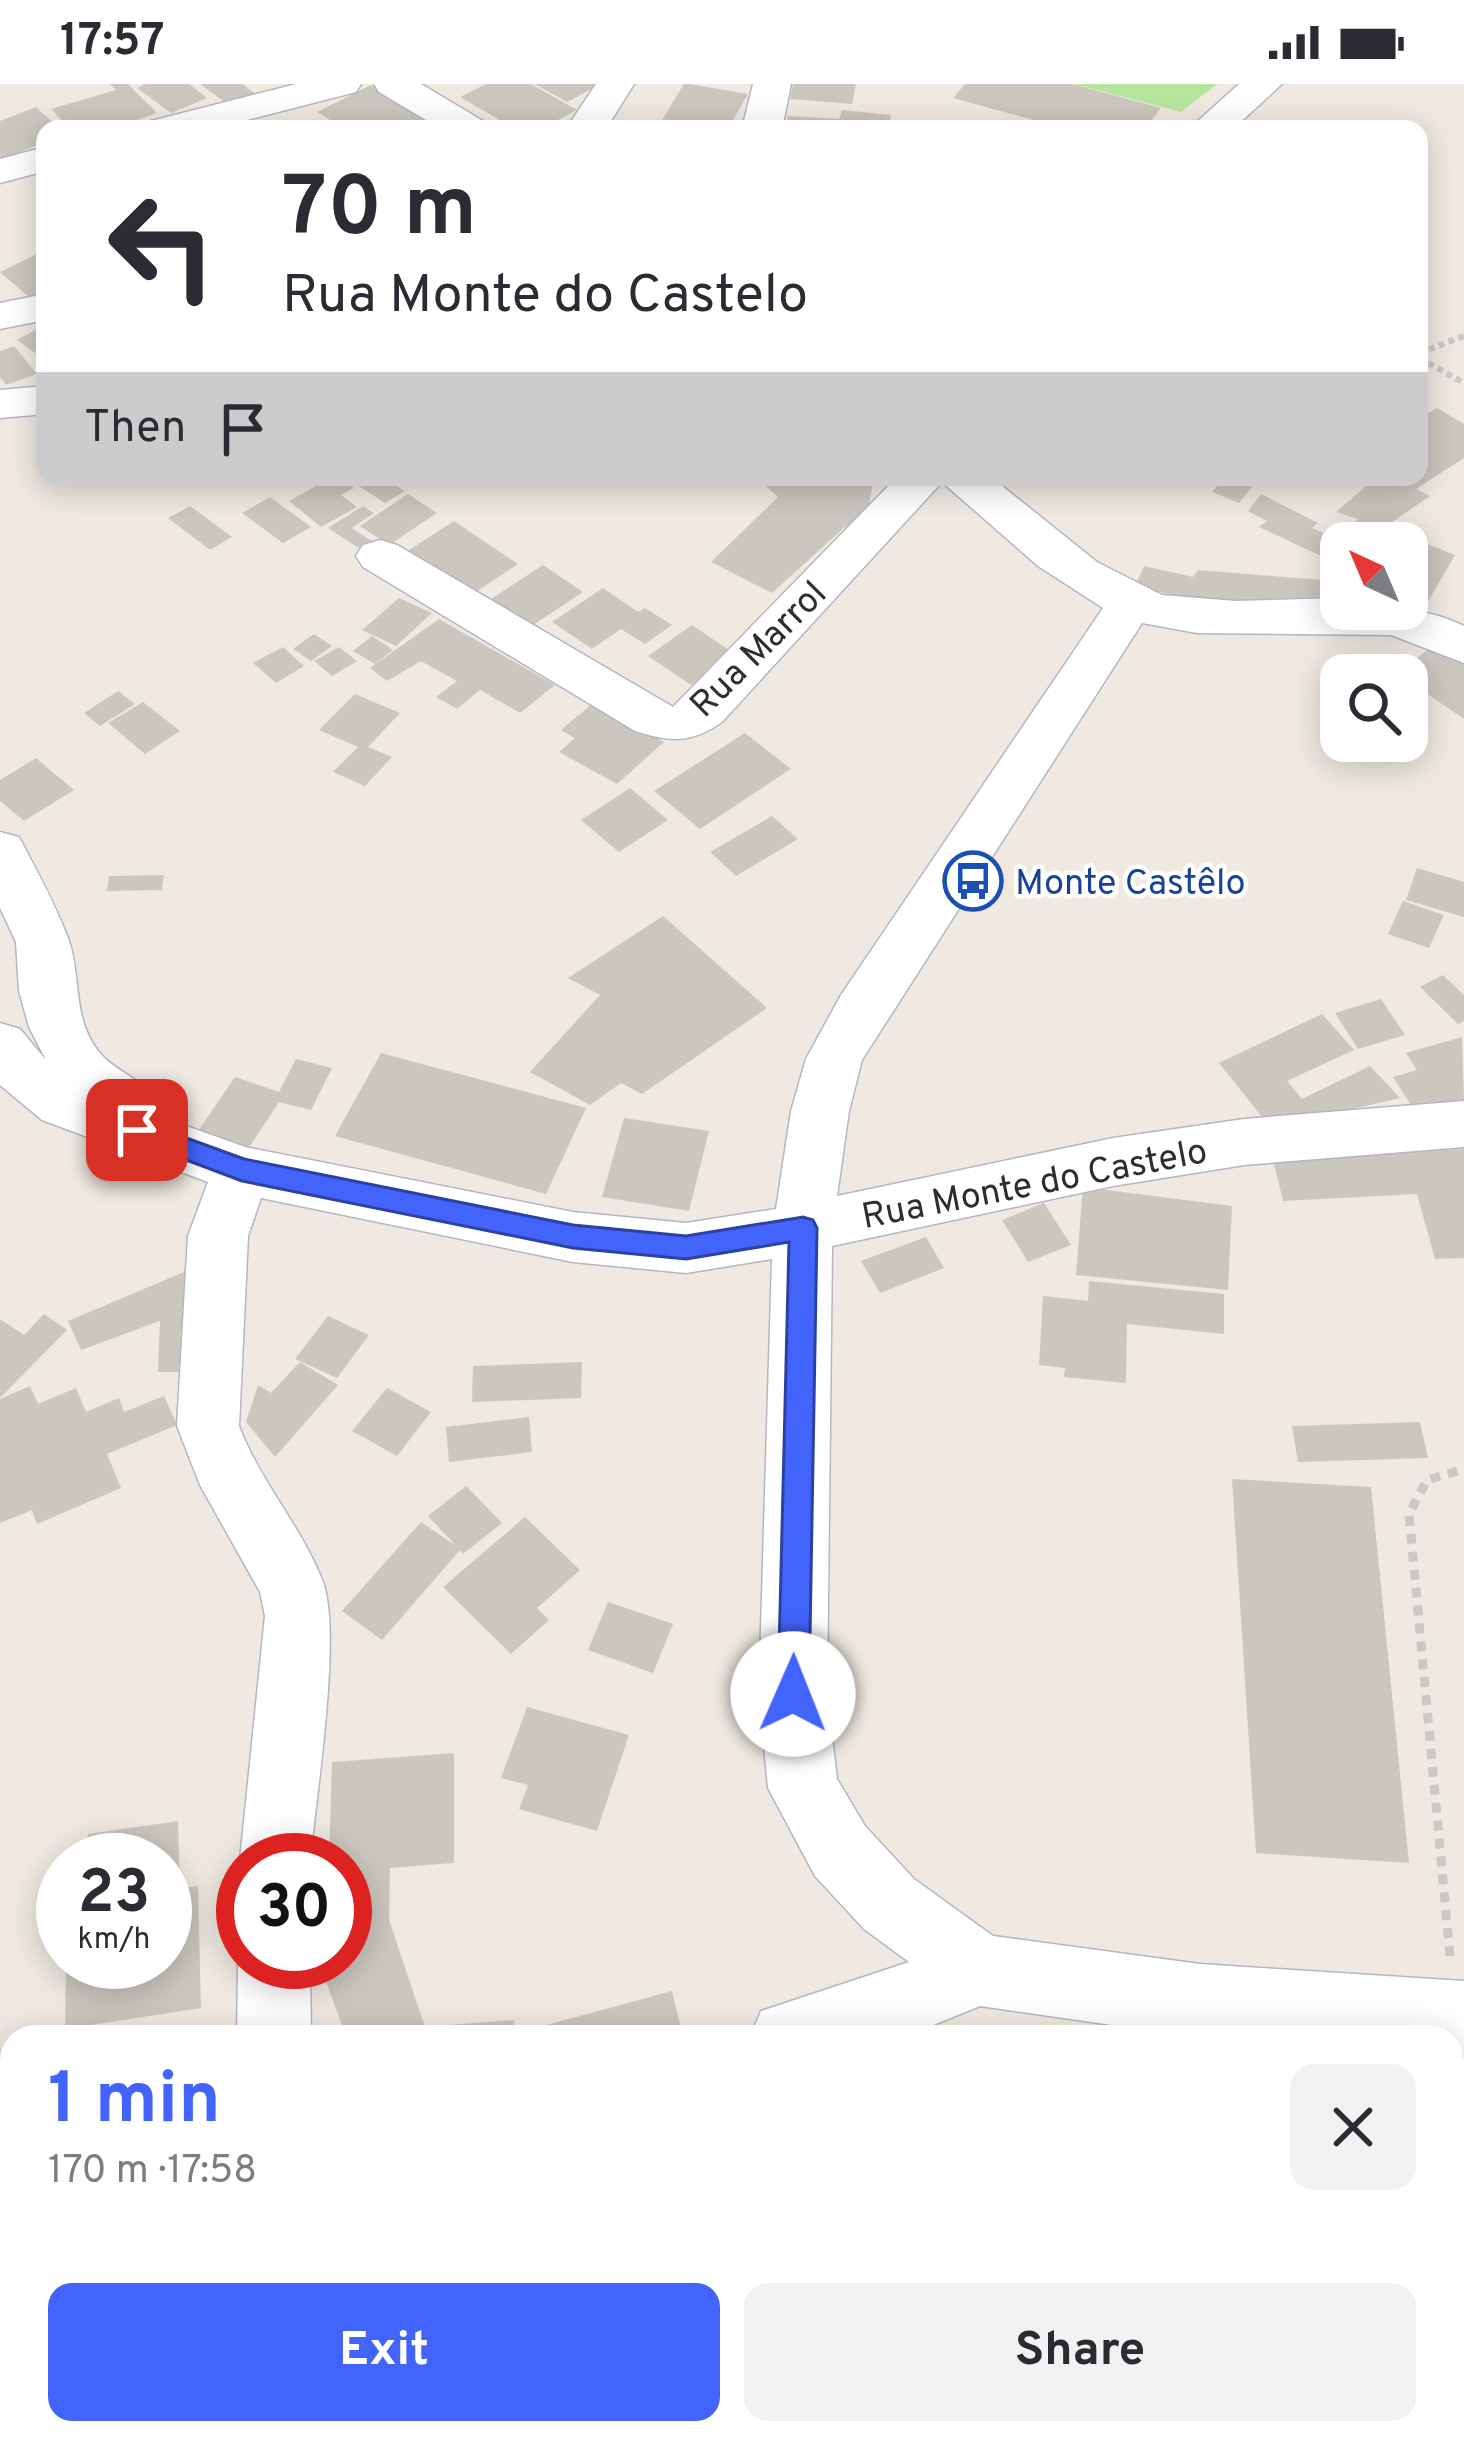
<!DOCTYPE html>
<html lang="en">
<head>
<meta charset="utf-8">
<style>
  body { margin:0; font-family:Overpass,sans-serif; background:#f2f2f3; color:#2b2b33; height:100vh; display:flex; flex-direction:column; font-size:45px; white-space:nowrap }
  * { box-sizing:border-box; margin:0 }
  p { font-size:39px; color:#7c7c81 }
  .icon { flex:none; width:66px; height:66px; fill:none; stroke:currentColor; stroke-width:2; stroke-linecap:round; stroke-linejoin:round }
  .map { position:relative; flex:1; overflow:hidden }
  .side { position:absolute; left:0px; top:1941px; width:1464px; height:420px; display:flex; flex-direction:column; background:#fff; border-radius:36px 36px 0 0; box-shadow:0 6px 30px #0003 }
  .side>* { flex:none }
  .guide { position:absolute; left:36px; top:36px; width:1392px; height:366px; border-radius:24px; box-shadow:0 6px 30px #0003; background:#fff; color:#2b2b33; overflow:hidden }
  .needle { width:78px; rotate:316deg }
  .buttons { position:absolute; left:1320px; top:438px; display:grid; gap:24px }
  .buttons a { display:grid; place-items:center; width:108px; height:108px; border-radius:24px; background:#fff; box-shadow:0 6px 30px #0003; font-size:60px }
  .speed { position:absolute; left:36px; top:1749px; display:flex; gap:24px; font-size:60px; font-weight:700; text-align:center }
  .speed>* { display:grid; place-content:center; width:156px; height:156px; border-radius:50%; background:#fff; box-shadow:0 6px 30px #0003; line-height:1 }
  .speed small { font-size:30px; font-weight:400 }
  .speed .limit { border:18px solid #d22; background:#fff; color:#111 }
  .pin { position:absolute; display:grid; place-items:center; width:102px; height:102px; color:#fff; margin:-51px; border-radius:24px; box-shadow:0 6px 18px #0006 }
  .me { position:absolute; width:132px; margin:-66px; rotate:1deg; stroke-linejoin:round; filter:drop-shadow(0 0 9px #0008) }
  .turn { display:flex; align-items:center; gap:42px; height:252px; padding:0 48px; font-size:54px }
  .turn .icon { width:156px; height:156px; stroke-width:2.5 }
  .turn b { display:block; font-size:84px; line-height:102px }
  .then { display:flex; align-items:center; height:114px; padding:0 48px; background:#0003; gap:24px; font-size:45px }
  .round { display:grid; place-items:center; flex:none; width:126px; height:126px; border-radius:24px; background:#f2f2f3 }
  .headline { display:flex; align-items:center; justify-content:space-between; height:204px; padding:0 48px }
  h1 { font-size:72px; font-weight:700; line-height:90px; color:#4264fb }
  .cta { display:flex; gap:24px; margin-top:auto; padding:24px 48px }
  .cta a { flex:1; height:138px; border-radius:24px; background:#4264fb; color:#fff; font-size:48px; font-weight:700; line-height:138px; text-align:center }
  .cta a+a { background:#f2f2f3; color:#2b2b33 }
  .status { display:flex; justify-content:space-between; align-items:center; height:84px; padding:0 60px; background:#fff; direction:ltr }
  .status svg { height:33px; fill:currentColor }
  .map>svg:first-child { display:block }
  .green { fill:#b6e59e }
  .building { fill:#cbc7bf }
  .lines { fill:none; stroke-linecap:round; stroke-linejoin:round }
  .minor-casing { stroke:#b4b7c1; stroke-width:3 }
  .path-far1 { stroke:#c9c9c9; stroke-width:6; stroke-dasharray:6 4.5; stroke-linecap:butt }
  .path { stroke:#c9c9c9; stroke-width:9; stroke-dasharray:10 8; stroke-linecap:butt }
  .minor { fill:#fff; fill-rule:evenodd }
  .route { fill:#4264fb; stroke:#2b41a3; stroke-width:3 }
  .labels { text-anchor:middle; stroke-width:9; stroke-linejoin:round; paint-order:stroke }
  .street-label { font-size:36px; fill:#2e2e2e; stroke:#fff }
  .transit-label { font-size:36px; fill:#164399; stroke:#fff; text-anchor:start }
</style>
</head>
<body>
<div class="status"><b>17:57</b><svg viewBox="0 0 49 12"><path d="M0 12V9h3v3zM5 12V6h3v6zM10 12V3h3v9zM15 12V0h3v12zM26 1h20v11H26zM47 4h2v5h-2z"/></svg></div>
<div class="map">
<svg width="1464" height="2361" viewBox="0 0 1464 2361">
  <rect width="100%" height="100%" fill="#efe9e1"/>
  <path class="green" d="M1073 0H1217L1181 28Z"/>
  <path class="building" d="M110 0H128L157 29 111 45H70L51 25 116 6Z
    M146 0H189L207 14 171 29 137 4Z
    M200 0H242L256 10 230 22Z
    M486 0H531L577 26 541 45H515L460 13Z
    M535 0H601L567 18Z
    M684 0H689L748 10 728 45 662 36Z
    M793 0H856L852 20 790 15Z
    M965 0H1072L1161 24 1145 45H1067L953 14Z
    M371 1 445 45H345L317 28Z
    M36 23 60 45H45V58L0 76V37Z
    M842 26 891 31 888 45H785L788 32 839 35Z
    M39 169 45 173V206L30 214 0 188Z
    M45 241V276L17 256Z
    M14 262 37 290 6 301 0 293V267Z
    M1437 324 1464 340V374L1416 405 1430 412 1385 443 1455 471 1426 521 1411 502 1407 459H1341V521L1214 519 1135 503 1144 482 1193 493 1198 486 1336 497 1334 478 1259 443 1267 437 1248 427 1261 410 1318 439 1312 444 1338 455 1358 435 1336 428 1365 403 1350 393H1419V334Z
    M309 393H340L354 404 341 411 357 423 321 443 289 417 320 400Z
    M345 393H384L405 407 385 419Z
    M756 393H867L873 398 867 432 845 443 772 509 711 478 778 413Z
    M1225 393H1260L1239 419 1212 408Z
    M408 410 437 429 389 461 360 442Z
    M270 413 311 443 283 459 242 429Z
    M190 422 232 453 210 466 168 434Z
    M363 422 374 429 352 444 377 461 365 468 328 444Z
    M454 437 518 480 470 512 406 468Z
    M543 481 583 508 527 545 488 517Z
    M603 504 638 528 645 524 672 541 645 560 621 545 592 565 552 538Z
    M399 514 432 529 396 562 362 546Z
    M439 535 555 601 520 629 480 606 457 625 436 613 457 597 421 577 387 597 370 584Z
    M692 541 735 570 691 601 648 572Z
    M314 550 332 562 311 577 293 565Z
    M372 552 393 566 375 580 353 567Z
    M1437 559 1464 576V635L1407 596V591H1394Z
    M283 563 304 582 276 599 253 579Z
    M339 563 357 577 332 592 314 577Z
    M118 607 135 620 100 642 84 629Z
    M355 610 400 629 368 663 392 673 365 702 333 688 358 663 319 646Z
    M143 618 180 647 145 670 108 639Z
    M593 619 664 658 617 700 559 668 575 654 561 646Z
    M745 649 791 685 700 745 654 707Z
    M36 674 74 706 24 737 0 717V696Z
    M630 704 668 736 619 768 581 736Z
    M772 732 798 755 736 792 710 768Z
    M1417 784 1464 798V833L1406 816Z
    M164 791 162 806 107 807 109 792Z
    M1403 817 1444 831 1429 864 1388 850Z
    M663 832 767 924 642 1010 621 999 590 1021 530 988 600 911 568 894Z
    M1443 891 1464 911V937L1458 940 1420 903Z
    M1381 915 1405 951 1358 965 1335 929Z
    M1322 930 1354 966 1287 997 1302 1015 1370 982 1400 1014 1271 1044 1219 979Z
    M1462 953 1464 1019 1418 1032 1393 993 1417 986 1406 969Z
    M381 969 586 1024 546 1110 335 1052Z
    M296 975 332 984 311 1026 279 1018 246 1068 196 1050 235 993 279 1008Z
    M624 1034 709 1047 689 1127 602 1113Z
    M1464 1065V1174L1435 1175 1417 1110 1283 1117 1273 1076Z
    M1083 1103 1232 1122 1228 1206 1076 1191Z
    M1044 1119 1071 1161 1028 1178 1002 1136Z
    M926 1153 944 1184 880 1209 861 1177Z
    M196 1183 193 1288H158L160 1237 81 1266 68 1237Z
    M1089 1197 1224 1210V1250L1127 1240 1126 1299 1064 1293 1065 1284 1039 1281 1043 1212 1088 1217Z
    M44 1230 67 1246 0 1314V1235L24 1251Z
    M328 1232 369 1251 337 1294 295 1275Z
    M300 1278 338 1301 275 1373 246 1338 258 1301 271 1309Z
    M582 1278 581 1314 472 1318 473 1282Z
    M30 1302 38 1320 76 1304 86 1328 119 1314 124 1328 164 1312 177 1341 107 1370 121 1404 37 1440 32 1426 0 1439V1315Z
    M387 1304 431 1328 397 1372 352 1347Z
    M529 1333 532 1368 449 1378 446 1343Z
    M1420 1338 1428 1374 1298 1378 1292 1342Z
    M1232 1395 1371 1403 1409 1779 1256 1769Z
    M466 1402 502 1439 463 1470 460 1466 382 1556 342 1527 421 1438 456 1462 428 1432Z
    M525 1433 580 1486 537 1524 549 1536 511 1570 443 1503Z
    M608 1518 673 1540 653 1589 588 1566Z
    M527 1623 629 1651 597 1747 519 1725 528 1701 501 1694Z
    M454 1669V1779L390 1784 389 1836 427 1949 448 1941 514 1936 516 1953H356L342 1941 319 1878H345V1776H329L332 1678Z
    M178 1737 180 1804 198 1802 201 1924 65 1945 66 1878H165V1776H88V1750Z
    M672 1907 683 1953H529L528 1946Z
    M1452 2009 1464 2010V2129L1452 2128Z
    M12 2045V2144H0V2046Z
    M1452 2175 1464 2177V2333L1456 2332Z
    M1452 2343 1464 2344V2361H1431L1430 2349H1452Z"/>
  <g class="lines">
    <defs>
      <path id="minor" d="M296 0H361L356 8 212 45H145L151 37Z
        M374 0H421L483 37 489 45H441L379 8Z
        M596 0H634L606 45H566Z
        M753 0H791L782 45H742Z
        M1239 0H1282L1233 45H1189Z
        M45 63V87L0 99V75Z
        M45 210V236L0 245V219Z
        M45 302V330L0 334V306Z
        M897 393H991L1097 478 1162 511 1236 517 1341 514V525C1388 525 1421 521 1464 542V579L1391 551 1197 549 1142 539 862 976 849 1027 837 1112 1113 1054 1244 1035 1464 1017V1063L1244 1081 1113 1102 832 1162 827 1610 837 1695 865 1742 914 1795 993 1852 1200 1880 1464 1897V1971L1452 1970V1953H1196L980 1922 904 1953H750L761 1927 909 1878 864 1845 815 1792 768 1704 759 1610 772 1175 686 1189 573 1178 261 1114 248 1152 239 1342C260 1398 302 1443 323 1498 342 1550 316 1713 310 1776H243V1784L240 1776 265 1532 260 1508 200 1401 177 1342 188 1152 208 1098 42 1036 0 1001V939L20 945 46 976 29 943 19 907 16 858 0 824V748L19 753C36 785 55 820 68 854 82 891 71 935 100 969 117 991 163 1002 161 1033L245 1063 573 1128 686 1139 776 1125 791 1027 806 975 841 911 1103 524 1038 482 942 398 722 638C691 660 670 658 635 647L363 483 356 472 363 461 380 456 397 461 673 623Z
        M243 1865V1878H310L311 1953H237L238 1878Z
        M92 2349H176L171 2361H87Z
        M1163 2349H1243L1244 2361H1162Z"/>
    </defs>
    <use href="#minor" class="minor-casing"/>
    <path class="path-far1" d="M1419 269 1464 252
      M1419 274 1464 299"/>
    <path class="path" d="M1450 1872 1409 1430 1427 1396 1464 1385
      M896 2361 897 2349"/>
    <use href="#minor" class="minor"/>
  </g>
  <path class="route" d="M137 1036 244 1075 573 1141 686 1152 803 1133 813 1136 817 1144 809 1610 804 1620 793 1625 782 1620 778 1610 789 1158 686 1175 573 1164 242 1097 128 1054 124 1046 128 1039Z"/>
  <defs>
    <symbol id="bus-ring" viewBox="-11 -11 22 22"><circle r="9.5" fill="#fff" stroke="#1a4fb4" stroke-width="1.5"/><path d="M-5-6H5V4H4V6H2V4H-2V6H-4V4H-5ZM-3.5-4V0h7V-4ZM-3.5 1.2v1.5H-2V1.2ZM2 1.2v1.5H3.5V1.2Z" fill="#1a4fb4"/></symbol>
  </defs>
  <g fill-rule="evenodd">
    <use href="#bus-ring" x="940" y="764" width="66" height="66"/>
  </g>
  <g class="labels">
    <g class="street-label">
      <text transform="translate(757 564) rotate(-45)" y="13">Rua Marrol</text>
      <text transform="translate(1034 1098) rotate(-11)" y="13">Rua Monte do Castelo</text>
    </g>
    <g class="transit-label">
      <text x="1015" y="810">Monte Castêlo</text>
    </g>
  </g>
</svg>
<div class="buttons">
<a><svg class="needle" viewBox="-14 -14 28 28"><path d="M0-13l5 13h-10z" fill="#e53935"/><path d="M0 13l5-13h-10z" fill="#7c7c81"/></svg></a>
<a><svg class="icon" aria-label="search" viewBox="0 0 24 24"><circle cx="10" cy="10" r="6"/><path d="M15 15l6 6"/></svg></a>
</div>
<div class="speed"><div>23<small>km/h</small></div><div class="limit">30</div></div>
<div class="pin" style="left:137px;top:1046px;background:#d93025"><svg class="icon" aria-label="arrive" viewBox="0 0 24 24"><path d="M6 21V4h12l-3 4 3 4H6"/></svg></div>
<svg class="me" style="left:793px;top:1610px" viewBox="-20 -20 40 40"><circle r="19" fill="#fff"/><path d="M0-13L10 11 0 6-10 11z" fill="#4264fb"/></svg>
<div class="guide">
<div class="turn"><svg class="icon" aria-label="left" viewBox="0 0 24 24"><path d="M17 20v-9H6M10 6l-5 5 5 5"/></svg><div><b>70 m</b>Rua Monte do Castelo</div></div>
<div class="then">Then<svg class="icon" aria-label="arrive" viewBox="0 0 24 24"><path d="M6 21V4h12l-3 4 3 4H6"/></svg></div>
</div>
<section class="side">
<div class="headline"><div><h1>1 min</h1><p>170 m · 17:58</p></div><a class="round"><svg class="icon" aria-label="close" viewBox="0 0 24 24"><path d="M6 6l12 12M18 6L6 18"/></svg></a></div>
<div class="cta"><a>Exit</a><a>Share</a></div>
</section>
</div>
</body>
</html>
